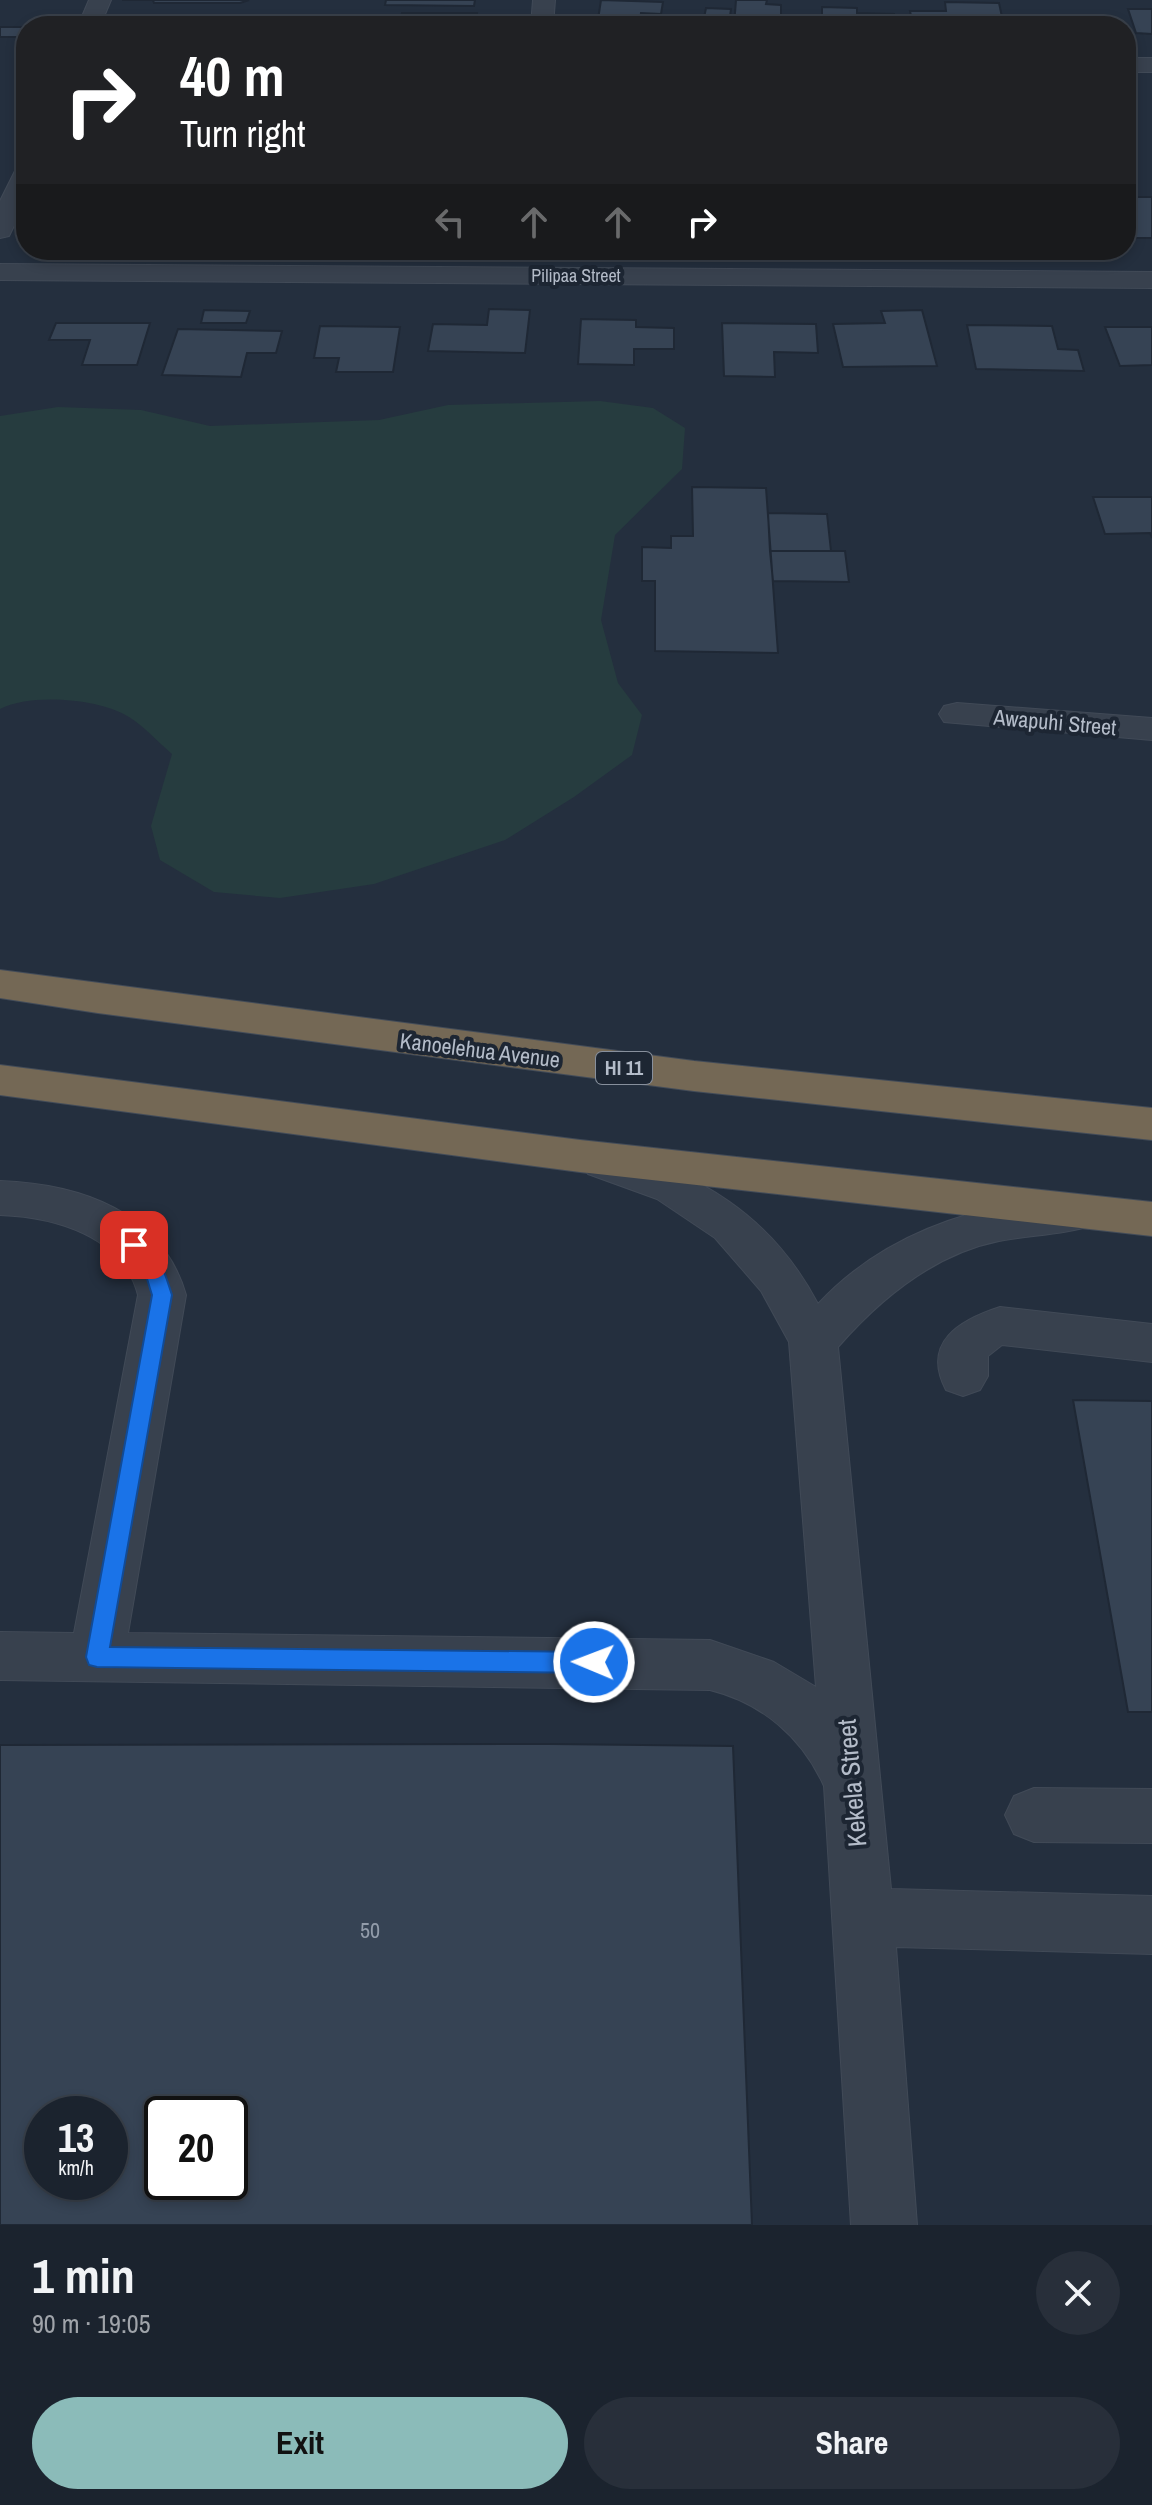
<!DOCTYPE html>
<html lang="en">
<head>
<meta charset="utf-8">
<style>
  body { margin:0; font-family:"Archivo Narrow",sans-serif; background:#282f3a; color:#f1f3f6; height:100vh; display:flex; flex-direction:column; font-size:30px; white-space:nowrap }
  * { box-sizing:border-box; margin:0 }
  p { font-size:26px; color:#a0a4aa }
  .icon { flex:none; width:44px; height:44px; fill:none; stroke:currentColor; stroke-width:2; stroke-linecap:round; stroke-linejoin:round }
  .map { position:relative; height:2225px; overflow:hidden }
  .sheet { display:flex; flex-direction:column; background:#1b232e; flex:1 }
  .sheet>* { flex:none }
  .hud { position:absolute; left:16px; top:16px; width:1120px; height:244px; border-radius:32px; box-shadow:0 4px 12px #0003,0 0 0 2px #39404a; background:#202124; color:#fff; overflow:hidden }
  .speed { position:absolute; left:24px; top:2096px; display:flex; gap:16px; font-size:40px; font-weight:700; text-align:center }
  .speed>* { display:grid; place-content:center; width:104px; height:104px; border-radius:50%; background:#1b232e; box-shadow:0 4px 12px #0003,0 0 0 2px #39404a; line-height:1 }
  .speed small { font-size:20px; font-weight:400 }
  .speed .limit { border:4px solid #111; border-radius:12px; background:#fff; color:#111 }
  .pin { position:absolute; display:grid; place-items:center; width:68px; height:68px; color:#fff; margin:-34px; border-radius:16px; box-shadow:0 4px 12px #0006 }
  .me { position:absolute; width:88px; margin:-44px; rotate:271deg; stroke-linejoin:round; filter:drop-shadow(0 0 6px #0008) }
  .turn { display:flex; align-items:center; gap:28px; height:168px; padding:0 32px; font-size:36px }
  .turn .icon { width:104px; height:104px; stroke-width:2.5 }
  .turn b { display:block; font-size:56px; line-height:68px }
  .lanes { display:flex; align-items:center; height:76px; padding:0 32px; background:#0003; justify-content:center; gap:40px; direction:ltr }
  .lanes .off { opacity:.35 }
  .round { display:grid; place-items:center; flex:none; width:84px; height:84px; border-radius:42px; background:#282f3a }
  .summary { display:flex; align-items:center; justify-content:space-between; height:136px; padding:0 32px }
  h1 { font-size:48px; font-weight:700; line-height:60px }
  .cta { display:flex; gap:16px; margin-top:auto; padding:16px 32px }
  .cta a { flex:1; height:92px; border-radius:48px; background:#8bbbb9; color:#111; font-size:32px; font-weight:700; line-height:92px; text-align:center }
  .cta a+a { background:#282f3a; color:#f1f3f6 }
  .map>svg:first-child { display:block }
  .green { fill:#263c3f }
  .building { fill:#364354; stroke:#1f2835; stroke-width:2; fill-rule:evenodd }
  .lines { fill:none; stroke-linecap:round; stroke-linejoin:round }
  .minor-casing { stroke:#414a57; stroke-width:2 }
  .highway-casing { stroke:#434c59; stroke-width:2 }
  .minor { fill:#38414e; fill-rule:evenodd }
  .highway { fill:#746855; fill-rule:evenodd }
  .route { fill:#1a73e8; stroke:#114b97; stroke-width:2 }
  .labels { text-anchor:middle; stroke-width:8; stroke-linejoin:round; paint-order:stroke }
  .far-street-label { font-size:18px; fill:#b4bcc9; stroke:#1d2633 }
  .shield { fill:#1d2633; stroke:#878f9c; stroke-width:2 }
  .shield-label { font-size:20px; font-weight:bold; fill:#b4bcc9 }
  .street-label { font-size:22px; fill:#b4bcc9; stroke:#1d2633 }
  .near-number-label { font-size:22px; fill:#929caa }
  .near-street-label { font-size:26px; fill:#b4bcc9; stroke:#1d2633 }
</style>
</head>
<body>
<div class="map">
<svg width="1152" height="2225" viewBox="0 0 1152 2225">
  <rect width="100%" height="100%" fill="#242f3e"/>
  <path class="green" d="M600 401 653 408 685 428 682 469 615 535 601 620 618 683 642 715 632 755 574 797 505 840 374 884 280 898 214 892 160 860 151 826 172 754C158 742 144 726 129 717 99 698 30 693 0 709V416L58 407 141 410 210 426 379 420 448 405Z"/>
  <path class="building" d="M122 0H249L240 3H154L153 0Z
    M386 0H475L474 6 385 5Z
    M601 0 663 2 661 14 641 13 639 26H597Z
    M736 0H767L766 4 781 5V16H798V26H734Z
    M945 2 999 3 1004 26H913L910 11H946Z
    M822 7 857 8V13L894 14 895 26H822Z
    M706 8 731 9 729 24 703 23Z
    M1128 9H1152V34L1136 33Z
    M402 13H477L475 26H400Z
    M143 15H218L215 26H139Z
    M1023 18H1075L1078 26H1026Z
    M0 27H26V37H0Z
    M1126 197H1152V238H1126Z
    M614 250H661L662 255 614 254Z
    M489 309 530 310 525 353 428 351 433 324 487 325Z
    M204 310 250 311 246 323H201Z
    M922 310 937 366 843 367 833 324 885 323 881 311Z
    M581 319 636 320V327L674 328V349H634V365L578 364Z
    M56 323H150L137 365H82L90 340H49Z
    M722 323 816 324 818 353 774 352 775 377 724 376Z
    M967 325 1052 326 1058 349 1078 350 1084 371 976 369Z
    M320 326 400 327 393 372H336L339 358H314Z
    M1105 327H1152V365L1120 366Z
    M178 329 282 331 276 353H247L241 377 162 375Z
    M692 487 766 488 778 653 655 651V581H642V547L671 548V536H693Z
    M1093 497H1152V538L1150 533 1105 534Z
    M768 513 827 514 831 551H770Z
    M770 551H845L849 582 773 581Z
    M1073 1400 1152 1401V1712H1128Z
    M550 1744 733 1746 752 2225H0V1745ZM42 2114H110V2182H42ZM162 2114H230V2182H162Z"/>
  <g class="lines">
    <defs>
      <path id="minor" d="M89 0H111L100 26H78Z
        M533 0H555L553 26H531Z
        M1126 58H1152V72H1126Z
        M26 164V201L9 236 0 238V201L17 167Z
        M0 264 1152 272V288L0 280Z
        M957 703 1152 718V740L944 722 939 714 944 706Z
        M604 1145C699 1174 770 1213 818 1304 871 1247 943 1216 1018 1203 1042 1199 1067 1194 1090 1202L1097 1214 1090 1226C1061 1235 1030 1235 999 1241 934 1254 881 1298 838 1347L891 1889 1152 1896V1954L896 1947 917 2225H851L824 1786C802 1737 762 1703 710 1690L0 1680V1632L74 1633 138 1295C123 1236 55 1217 0 1215V1181C80 1184 162 1211 186 1295L128 1633 710 1640 774 1662 816 1687 789 1342 761 1291 715 1238 657 1199 588 1174 582 1162 588 1150Z
        M1000 1307 1152 1324V1362L1002 1345 988 1356V1376L980 1390 963 1396 946 1390C921 1342 960 1320 1000 1307Z
        M1034 1788 1152 1789V1843L1034 1842 1014 1834 1005 1815 1014 1796Z"/>
      <path id="highway" d="M0 970 694 1061 1152 1108V1140L694 1091 98 1013 0 998Z
        M0 1065 580 1140 1152 1202V1236L580 1172 0 1095Z"/>
    </defs>
    <use href="#minor" class="minor-casing"/>
    <use href="#highway" class="highway-casing"/>
    <use href="#minor" class="minor"/>
    <use href="#highway" class="highway"/>
  </g>
  <path class="route" d="M134 1237C158 1245 165 1274 172 1295L110 1647 594 1652 602 1655 605 1662 602 1670 594 1673 97 1667 89 1665 86 1657 152 1295 144 1269 124 1245 127 1239Z"/>
  <g class="labels">
    <g class="far-street-label">
      <text x="576" y="282">Pilipaa Street</text>
    </g>
    <rect class="shield" x="596" y="1052" width="56" height="32" rx="6"/>
    <g class="shield-label">
      <text x="624" y="1075">HI 11</text>
    </g>
    <g class="street-label">
      <text transform="translate(1055 722) rotate(5)" y="8">Awapuhi Street</text>
      <text transform="translate(480 1050) rotate(7)" y="8">Kanoelehua Avenue</text>
    </g>
    <g class="near-number-label">
      <text x="370" y="1938">50</text>
    </g>
    <g class="near-street-label">
      <text transform="translate(852 1783) rotate(-95)" y="9">Kekela Street</text>
    </g>
  </g>
</svg>
<div class="speed"><div>13<small>km/h</small></div><div class="limit">20</div></div>
<div class="pin" style="left:134px;top:1245px;background:#d93025"><svg class="icon" aria-label="arrive" viewBox="0 0 24 24"><path d="M6 21V4h12l-3 4 3 4H6"/></svg></div>
<svg class="me" style="left:594px;top:1662px" viewBox="-20 -20 40 40"><circle r="17" fill="#1a73e8" stroke="#fff" stroke-width="3"/><path d="M0-11L8 9 0 5-8 9z" fill="#fff"/></svg>
<div class="hud">
<div class="turn"><svg class="icon" aria-label="right" viewBox="0 0 24 24"><path d="M7 20v-9h11M14 6l5 5-5 5"/></svg><div><b>40 m</b>Turn right</div></div>
<div class="lanes"><svg class="icon off" aria-label="left" viewBox="0 0 24 24"><path d="M17 20v-9H6M10 6l-5 5 5 5"/></svg><svg class="icon off" aria-label="ahead" viewBox="0 0 24 24"><path d="M12 20V5M6 11l6-6 6 6"/></svg><svg class="icon off" aria-label="ahead" viewBox="0 0 24 24"><path d="M12 20V5M6 11l6-6 6 6"/></svg><svg class="icon" aria-label="right" viewBox="0 0 24 24"><path d="M7 20v-9h11M14 6l5 5-5 5"/></svg></div>
</div>
</div>
<section class="sheet">
<div class="summary"><div><h1>1 min</h1><p>90 m · 19:05</p></div><a class="round"><svg class="icon" aria-label="close" viewBox="0 0 24 24"><path d="M6 6l12 12M18 6L6 18"/></svg></a></div>
<div class="cta"><a>Exit</a><a>Share</a></div>
</section>
</body>
</html>
